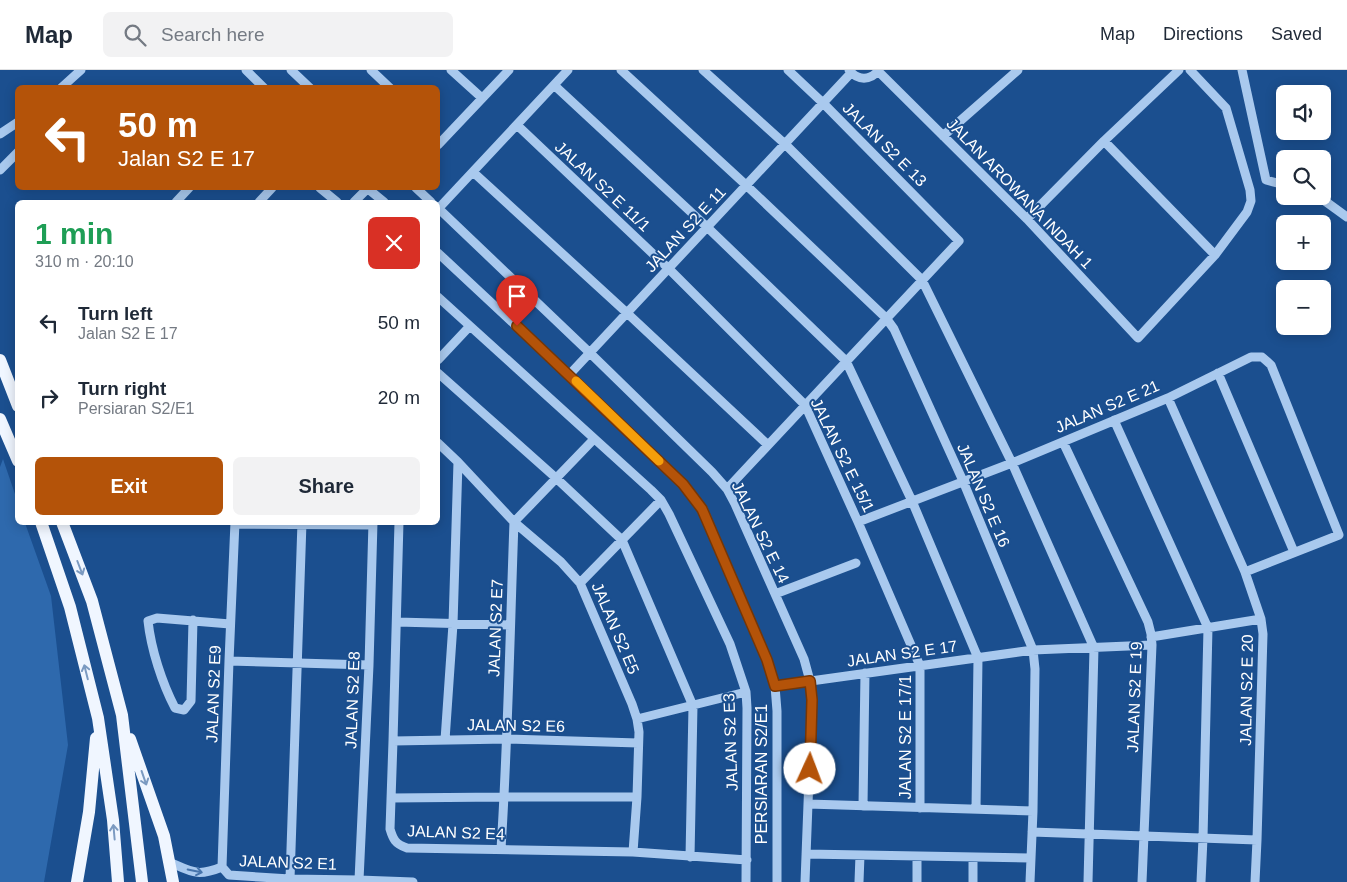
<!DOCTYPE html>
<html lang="en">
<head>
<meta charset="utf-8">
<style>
  body { margin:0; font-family:Arial,sans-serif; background:#f2f2f3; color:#1f2937; height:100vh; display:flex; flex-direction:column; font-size:19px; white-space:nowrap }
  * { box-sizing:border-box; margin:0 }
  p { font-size:16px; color:#747a83 }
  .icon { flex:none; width:28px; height:28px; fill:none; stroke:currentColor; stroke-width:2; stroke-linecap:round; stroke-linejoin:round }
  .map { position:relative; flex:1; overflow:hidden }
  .drawer { position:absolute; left:15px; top:130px; width:425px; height:325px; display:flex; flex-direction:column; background:#fff; border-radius:8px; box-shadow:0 2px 12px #0003 }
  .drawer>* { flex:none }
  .guide { position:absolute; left:15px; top:15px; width:425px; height:105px; border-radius:8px; box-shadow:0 2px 12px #0003; background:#b45309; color:#fff; overflow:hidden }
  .tools { position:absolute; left:1276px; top:15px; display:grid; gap:10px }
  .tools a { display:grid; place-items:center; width:55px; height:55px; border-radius:8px; background:#fff; box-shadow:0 2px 12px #0003; font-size:25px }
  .pin { position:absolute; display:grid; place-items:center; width:42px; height:42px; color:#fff; margin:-51px -21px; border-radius:50% 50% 50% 0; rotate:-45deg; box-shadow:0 0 5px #0007 }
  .pin .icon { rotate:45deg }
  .me { position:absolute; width:55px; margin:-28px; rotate:2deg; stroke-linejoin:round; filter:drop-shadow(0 0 4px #0008) }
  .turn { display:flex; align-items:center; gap:18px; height:105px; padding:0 20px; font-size:22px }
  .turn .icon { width:65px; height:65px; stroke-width:2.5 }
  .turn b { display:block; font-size:35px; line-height:42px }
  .round { display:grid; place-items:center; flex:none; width:52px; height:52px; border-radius:8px; background:#f2f2f3 }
  .head { display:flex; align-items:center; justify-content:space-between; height:85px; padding:0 20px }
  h1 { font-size:30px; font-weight:800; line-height:38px; color:#1e9e55 }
  .button { display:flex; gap:10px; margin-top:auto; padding:10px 20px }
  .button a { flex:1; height:58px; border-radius:8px; background:#b45309; color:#fff; font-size:20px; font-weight:800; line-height:58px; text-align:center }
  .button a+a { background:#f2f2f3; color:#1f2937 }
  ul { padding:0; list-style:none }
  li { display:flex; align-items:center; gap:15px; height:75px; padding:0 20px }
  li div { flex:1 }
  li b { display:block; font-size:19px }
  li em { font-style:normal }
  header { display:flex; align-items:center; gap:30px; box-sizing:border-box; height:70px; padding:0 25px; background:#fff; border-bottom:1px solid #e0e1e3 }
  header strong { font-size:24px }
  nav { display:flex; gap:28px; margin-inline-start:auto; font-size:18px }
  .search { width:350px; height:45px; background:#f2f2f3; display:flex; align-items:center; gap:12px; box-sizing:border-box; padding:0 18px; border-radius:8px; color:#747a83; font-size:19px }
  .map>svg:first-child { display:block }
  .green { fill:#2e69ad }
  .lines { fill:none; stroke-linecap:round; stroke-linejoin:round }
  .minor { stroke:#a9c9ee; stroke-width:9 }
  .major { stroke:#f0f6ff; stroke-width:12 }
  .oneway { stroke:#7b9ac1 }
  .oneway2 { stroke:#4674ac }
  .route-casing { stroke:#753606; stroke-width:12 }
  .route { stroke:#b45309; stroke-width:9 }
  .slow { stroke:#f59e0b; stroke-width:9 }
  .labels { text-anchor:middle; stroke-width:4; stroke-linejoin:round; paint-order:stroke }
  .street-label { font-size:16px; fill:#fff; stroke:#1b4f8f }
</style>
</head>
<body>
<header>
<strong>Map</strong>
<div class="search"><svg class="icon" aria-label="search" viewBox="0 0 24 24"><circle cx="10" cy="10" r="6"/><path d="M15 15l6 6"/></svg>Search here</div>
<nav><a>Map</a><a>Directions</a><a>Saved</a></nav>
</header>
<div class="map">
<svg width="1347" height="812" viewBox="0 0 1347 812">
  <rect width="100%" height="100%" fill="#1b4f8f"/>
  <path class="green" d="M3 389 17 430 18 452 25 453 51 526 68 675 44 812H0V397Z"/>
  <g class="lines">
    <path class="minor" d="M246 0 264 18
      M291 0 310 18
      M371 0 390 18
      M451 0 482 28
      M621 0 746 115 886 248 894 259 963 411 1033 580 1035 599 1033 741 1030 812
      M703 0 785 74 922 210 1012 393 1094 578 1088 812
      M849 0C858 11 870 11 879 0
      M1242 0 1266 110 1285 115
      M878 1 1027 149 1138 268 1215 185 1247 142 1251 131 1250 120 1226 38 1190 0
      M554 15 707 157 846 291 912 431 978 588 976 739
      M61 18 81 0
      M517 55 669 199 805 335 858 452 920 596V738
      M0 64 18 52
      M943 66 1018 0
      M1104 71 1215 185
      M438 75 509 0
      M0 100 18 82
      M473 102 627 243 768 375
      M320 118 337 132
      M367 118 384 132
      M416 118 431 132
      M1318 126 1347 147
      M176 132 189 118
      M259 132 272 118
      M354 132 368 118
      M438 138 590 283 712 402 727 419 735 434 804 589 810 611 812 630 805 812
      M438 139 568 0
      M1027 149 1104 71 1179 0
      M438 183 569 305 683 414 703 439 767 590 775 616 777 641V812
      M438 227 651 420 661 430 669 444 730 574 746 622 747 638 746 812
      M438 290 469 257
      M438 303 556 408 622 470 693 636 690 787
      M1218 303 1294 482
      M569 305 851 3
      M1168 328 1245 502 1261 549 1263 564 1257 770 1255 812
      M1114 350 1208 558 1203 768 1201 812
      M1063 372 1148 552 1151 564 1152 575 1142 812
      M438 373 458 392 514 452 561 492 580 513 632 634 637 649 639 662 637 727 633 782
      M727 419 959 171 823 33 788 0
      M399 452 393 671 390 759C393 769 395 774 407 778L633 782 747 790
      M858 452 1012 393 1168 328 1251 287H1262L1271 295 1339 465 1245 502
      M235 454 373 455
      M580 513 661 430
      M775 524 856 493
      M193 550 191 631 184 640 175 638C162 613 151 579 148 551L157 548 230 554
      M397 552 510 555
      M1151 567 1261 549
      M229 591 369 595
      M775 616 1033 580 1152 575
      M637 649 746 622
      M445 670 453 554 458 392
      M393 671 507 669 638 673
      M391 728 504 727H637
      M808 734 1033 741
      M863 736 865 603
      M1032 762 1257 770
      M501 779C508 670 510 561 514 452L594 369
      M806 784 1030 788
      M169 792C192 802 197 807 222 797
      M222 797 229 591 235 452
      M222 797 229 805 290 809 359 810 413 812
      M290 809 302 452
      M359 810 369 595 373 452
      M859 812 860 785
      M917 812V786
      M973 812V787"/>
    <path class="major" d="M0 290 18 336
      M0 349 18 391
      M41 452 70 537 98 648 113 750 118 812
      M62 452 92 531 122 645 142 812
      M130 669 164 766 173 812
      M77 812 89 742 96 668"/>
  </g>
  <defs><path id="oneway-shaft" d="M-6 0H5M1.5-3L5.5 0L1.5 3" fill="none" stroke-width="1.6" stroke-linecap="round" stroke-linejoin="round" transform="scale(1.25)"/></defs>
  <g class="oneway">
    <use href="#oneway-shaft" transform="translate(80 498) rotate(69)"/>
    <use href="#oneway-shaft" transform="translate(86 602) rotate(-104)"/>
    <use href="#oneway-shaft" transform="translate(144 708) rotate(71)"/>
    <use href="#oneway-shaft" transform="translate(114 762) rotate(-95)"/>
  </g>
  <use class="oneway2" href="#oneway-shaft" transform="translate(195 801) rotate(12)"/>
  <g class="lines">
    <defs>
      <path id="route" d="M517 256 683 414 702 439 767 590 775 616 810 611 812 630 810 699"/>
    </defs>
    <use href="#route" class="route-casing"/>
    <use href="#route" class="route"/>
    <path class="slow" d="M576 311 659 391"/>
  </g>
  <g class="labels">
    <g class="street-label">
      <text transform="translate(885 74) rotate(45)" y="6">JALAN S2 E 13</text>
      <text transform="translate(603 116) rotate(43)" y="6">JALAN S2 E 11/1</text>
      <text transform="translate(1020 123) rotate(46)" y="6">JALAN AROWANA INDAH 1</text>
      <text transform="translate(685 159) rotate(-47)" y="6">JALAN S2 E 11</text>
      <text transform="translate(1107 336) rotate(-23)" y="6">JALAN S2 E 21</text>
      <text transform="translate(843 385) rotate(64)" y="6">JALAN S2 E 15/1</text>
      <text transform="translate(984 425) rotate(67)" y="6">JALAN S2 E 16</text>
      <text transform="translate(761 462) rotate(64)" y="6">JALAN S2 E 14</text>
      <text transform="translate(495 558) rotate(-88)" y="6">JALAN S2 E7</text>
      <text transform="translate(616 558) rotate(67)" y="6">JALAN S2 E5</text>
      <text transform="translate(902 583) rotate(-8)" y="6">JALAN S2 E 17</text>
      <text transform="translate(1246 620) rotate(-89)" y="6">JALAN S2 E 20</text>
      <text transform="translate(213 624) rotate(-88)" y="6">JALAN S2 E9</text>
      <text transform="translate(1134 627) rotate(-88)" y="6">JALAN S2 E 19</text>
      <text transform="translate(352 630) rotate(-88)" y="6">JALAN S2 E8</text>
      <text transform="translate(516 655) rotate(1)" y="6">JALAN S2 E6</text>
      <text transform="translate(905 667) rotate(-90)" y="6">JALAN S2 E 17/1</text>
      <text transform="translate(730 672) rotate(-92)" y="6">JALAN S2 E3</text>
      <text transform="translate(761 704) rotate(-90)" y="6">PERSIARAN S2/E1</text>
      <text transform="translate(456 762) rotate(2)" y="6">JALAN S2 E4</text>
      <text transform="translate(288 792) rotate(2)" y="6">JALAN S2 E1</text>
    </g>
  </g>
</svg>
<div class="tools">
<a><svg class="icon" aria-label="sound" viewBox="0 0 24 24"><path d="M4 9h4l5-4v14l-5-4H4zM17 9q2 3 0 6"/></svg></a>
<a><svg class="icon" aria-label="search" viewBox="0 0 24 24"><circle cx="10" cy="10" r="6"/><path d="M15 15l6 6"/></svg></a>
<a>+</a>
<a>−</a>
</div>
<div class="pin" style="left:517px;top:256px;background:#d93025"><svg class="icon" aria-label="arrive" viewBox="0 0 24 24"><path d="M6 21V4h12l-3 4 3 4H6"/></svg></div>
<svg class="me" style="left:810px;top:699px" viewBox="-20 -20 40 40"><circle r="19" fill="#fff"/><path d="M0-13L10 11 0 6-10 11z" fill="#b45309"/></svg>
<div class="guide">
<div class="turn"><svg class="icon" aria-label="left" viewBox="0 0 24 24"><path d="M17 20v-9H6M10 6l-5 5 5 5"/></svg><div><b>50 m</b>Jalan S2 E 17</div></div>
</div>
<section class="drawer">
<div class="head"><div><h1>1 min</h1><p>310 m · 20:10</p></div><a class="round" style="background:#d93025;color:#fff"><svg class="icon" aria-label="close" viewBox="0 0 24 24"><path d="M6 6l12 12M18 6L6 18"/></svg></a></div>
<ul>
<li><svg class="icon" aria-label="left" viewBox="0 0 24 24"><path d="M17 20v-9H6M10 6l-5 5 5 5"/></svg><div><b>Turn left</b><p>Jalan S2 E 17</p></div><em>50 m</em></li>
<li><svg class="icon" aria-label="right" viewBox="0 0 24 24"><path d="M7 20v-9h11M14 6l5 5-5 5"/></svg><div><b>Turn right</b><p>Persiaran S2/E1</p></div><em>20 m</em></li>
</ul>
<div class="button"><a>Exit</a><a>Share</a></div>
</section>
</div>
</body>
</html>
